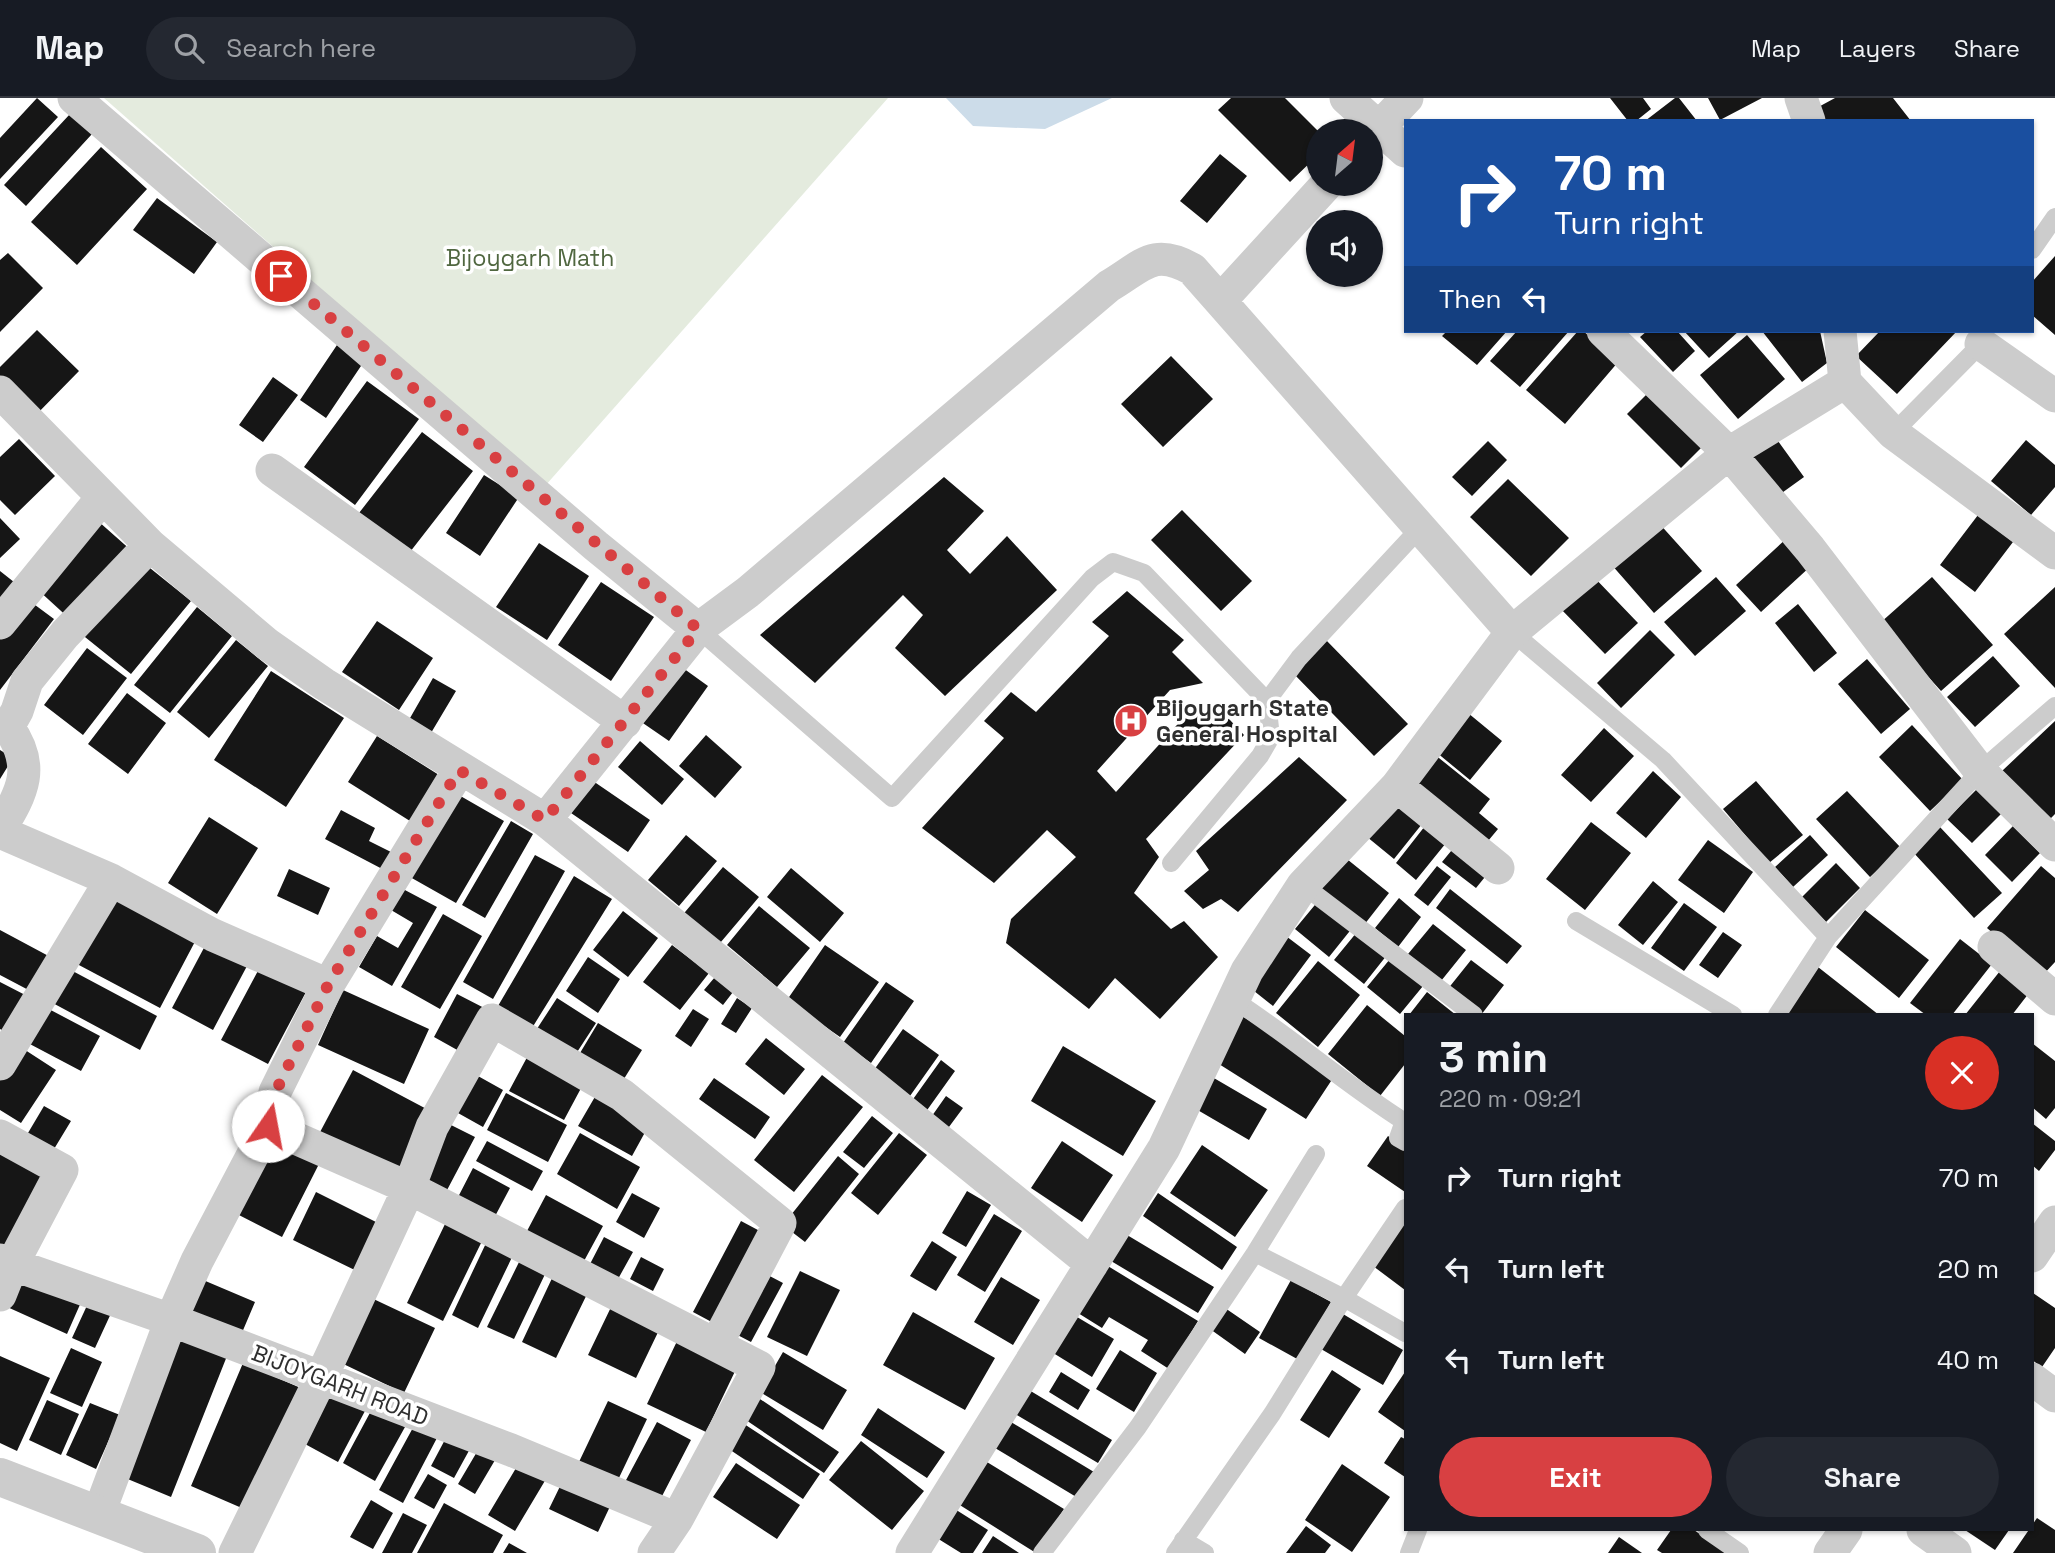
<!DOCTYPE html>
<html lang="en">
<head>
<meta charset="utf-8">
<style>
  body { margin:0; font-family:"Space Grotesk",sans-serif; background:#242831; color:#f1f3f6; height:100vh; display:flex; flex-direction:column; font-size:26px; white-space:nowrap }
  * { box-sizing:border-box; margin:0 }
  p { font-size:23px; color:#9ea1a6 }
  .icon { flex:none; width:38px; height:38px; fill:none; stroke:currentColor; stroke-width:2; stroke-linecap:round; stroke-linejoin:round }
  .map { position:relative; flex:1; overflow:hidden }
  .side { position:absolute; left:1404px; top:915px; width:630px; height:518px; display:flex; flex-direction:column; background:#171b24; border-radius:0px; box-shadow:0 2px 5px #0004 }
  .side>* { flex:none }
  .top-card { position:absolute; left:1404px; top:21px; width:630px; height:214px; border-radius:0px; box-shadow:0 2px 5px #0004; background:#1a4fa0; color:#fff; overflow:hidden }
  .needle { width:46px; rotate:28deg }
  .buttons { position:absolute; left:1306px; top:21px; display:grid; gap:14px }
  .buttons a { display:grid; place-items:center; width:77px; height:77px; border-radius:50%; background:#171b24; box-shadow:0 2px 5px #0004; font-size:35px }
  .pin { position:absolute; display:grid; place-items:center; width:60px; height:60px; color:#fff; margin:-30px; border:4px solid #fff; border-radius:50%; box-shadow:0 2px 7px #0007 }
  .me { position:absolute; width:77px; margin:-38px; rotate:12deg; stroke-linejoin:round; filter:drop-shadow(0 0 5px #0008) }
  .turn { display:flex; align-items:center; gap:24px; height:147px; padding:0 35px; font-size:32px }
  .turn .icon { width:91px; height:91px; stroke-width:2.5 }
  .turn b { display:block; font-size:49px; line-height:60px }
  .then { display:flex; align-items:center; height:66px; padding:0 35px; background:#0003; gap:14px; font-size:26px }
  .round { display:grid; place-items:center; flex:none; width:74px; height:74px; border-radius:37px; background:#242831 }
  .overview { display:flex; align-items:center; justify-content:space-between; height:119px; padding:0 35px }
  h1 { font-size:42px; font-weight:800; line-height:52px }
  .cta { display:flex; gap:14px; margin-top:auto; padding:14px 35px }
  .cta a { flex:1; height:80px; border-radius:42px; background:#d84042; color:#fff; font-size:28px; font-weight:800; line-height:80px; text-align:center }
  .cta a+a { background:#242831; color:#f1f3f6 }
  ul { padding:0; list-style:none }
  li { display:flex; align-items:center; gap:21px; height:91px; padding:0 35px }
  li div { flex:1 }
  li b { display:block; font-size:26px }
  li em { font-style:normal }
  header { display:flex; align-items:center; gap:42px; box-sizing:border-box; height:98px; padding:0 35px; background:#171b24; border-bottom:2px solid #363941 }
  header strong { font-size:33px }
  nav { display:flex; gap:38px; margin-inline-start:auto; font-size:24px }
  .search { width:490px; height:63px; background:#242831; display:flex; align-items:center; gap:18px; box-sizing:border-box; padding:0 24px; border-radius:38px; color:#9ea1a6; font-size:26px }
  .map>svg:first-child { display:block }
  .green { fill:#e4ebde }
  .water { fill:#ccdce9 }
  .building { fill:#161616 }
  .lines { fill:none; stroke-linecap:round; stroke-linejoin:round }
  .service { stroke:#ccc; stroke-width:18 }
  .minor { stroke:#ccc; stroke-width:33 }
  .tertiary { stroke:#ccc; stroke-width:38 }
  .route { stroke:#d84042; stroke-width:12; stroke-dasharray:0 21.6 }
  .labels { text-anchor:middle; stroke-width:7; stroke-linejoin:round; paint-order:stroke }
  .park-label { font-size:23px; fill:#506740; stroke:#fff }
  .poi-label { font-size:23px; font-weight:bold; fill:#2f2f2f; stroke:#fff; text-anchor:start }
  .street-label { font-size:23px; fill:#2f2f2f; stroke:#fff }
</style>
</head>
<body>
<header>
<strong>Map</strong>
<div class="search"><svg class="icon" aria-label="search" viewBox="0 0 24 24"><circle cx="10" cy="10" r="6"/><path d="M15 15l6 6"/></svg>Search here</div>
<nav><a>Map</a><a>Layers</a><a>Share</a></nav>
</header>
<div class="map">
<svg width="2055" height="1455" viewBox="0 0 2055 1455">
  <rect width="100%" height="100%" fill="#fff"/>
  <path class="green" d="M104 0H888L545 388Z"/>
  <path class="water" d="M946 0H1112L1045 31 973 28Z"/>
  <path class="building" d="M37 0 58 19 0 81V40Z
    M1231 0H1285L1318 33V57L1290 84 1218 12Z
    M1610 0H1643L1651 11 1636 23H1628Z
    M1675 0H1679L1697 23H1645Z
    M1708 0H1762L1720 22Z
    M1835 0H1893L1911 23H1816L1811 13Z
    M70 16 92 36 26 108 4 87Z
    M101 49 147 91 77 167 31 124Z
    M1220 56 1247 78 1207 125 1180 103Z
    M157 100 217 144 194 176 133 132Z
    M8 155 43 190 0 234V162Z
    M2055 158V237L2032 217V184Z
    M37 232 79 273 32 321 0 289V269Z
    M1447 233H1507L1477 267 1442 238Z
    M1517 233H1569L1520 289 1490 263Z
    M1578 233H1583L1619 263 1565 326 1526 292Z
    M1647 233H1677L1695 253 1673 274 1640 239Z
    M1684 233H1739L1709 260Z
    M1762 233H1820L1827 265 1802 284Z
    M1880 233H1957L1897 296 1856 258Z
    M1747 237 1785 281 1738 321 1700 277Z
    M337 247 363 265 326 320 300 302Z
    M1171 258 1213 301 1163 349 1121 306Z
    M273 279 298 297 263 344 239 327Z
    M367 283 419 321 355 407 304 369Z
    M1656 287 1710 341 1681 370 1627 316Z
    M422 334 473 373 410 454 359 415Z
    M1773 336 1804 379 1779 397 1749 353Z
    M19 341 55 378 15 417 0 402V359Z
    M2026 342 2055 367V389L2031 417 1991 383Z
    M1488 343 1507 362 1472 398 1452 379Z
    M484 377 519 399 480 458 446 435Z
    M944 379 984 413 947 452 970 476 1007 438 1057 492 945 598 895 550 923 517 903 497 815 585 760 537Z
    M1508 381 1569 440 1531 478 1470 419Z
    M1182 412 1252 483 1221 513 1151 442Z
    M1978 417 2013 444 1975 494 1940 467Z
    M0 420 20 441 0 460Z
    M98 423 133 454 72 523 37 491Z
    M1657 423 1702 473 1654 515 1610 465Z
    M1787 440 1812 467 1761 514 1736 487Z
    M539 445 589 478 547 542 496 509Z
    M140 462 191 503 131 576 80 535Z
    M0 473 19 488 0 513Z
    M1590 475 1638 525 1605 556 1557 507Z
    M1716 479 1746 513 1695 558 1664 524Z
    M1932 479 1993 547 1941 593 1880 525Z
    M601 484 654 519 611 583 558 547Z
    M2055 489V590L2004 536Z
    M1127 493 1184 542 1172 554 1203 585 1170 592 1097 673 1116 694 1186 617 1216 607 1244 637 1146 741 1159 759 1134 795 1171 831 1184 823 1218 859 1160 921 1115 880 1089 911 1006 845 1011 821 1076 759 1047 732 994 785 922 730 1004 640 984 623 1011 594 1036 614 1109 538 1092 524Z
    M27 501 54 521 0 592V535Z
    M1798 506 1837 555 1814 574 1775 525Z
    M197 509 232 538 170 615 134 587Z
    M377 523 433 560 399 612 342 574Z
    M1650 532 1675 557 1621 610 1597 585Z
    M236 542 268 568 209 640 177 614Z
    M1326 542 1408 626 1374 658 1292 574Z
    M87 550 127 580 83 637 44 607Z
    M1993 558 2020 588 1975 629 1947 599Z
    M1867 561 1910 611 1881 636 1838 586Z
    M676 565 708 588 669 643 637 621Z
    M271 573 344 620 286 709 214 662Z
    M433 580 456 593 428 640 406 627Z
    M127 595 166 625 128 676 88 646Z
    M1468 615 1502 643 1470 682 1436 654Z
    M2055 623V716L2049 722 2002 673Z
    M1912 627 1963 682 1930 713 1879 659Z
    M1604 630 1634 658 1591 704 1561 677Z
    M706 637 742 669 715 700 679 668Z
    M377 638 439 677 410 723 348 684Z
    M640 643 684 681 662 707 618 669Z
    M0 652 13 660 0 681Z
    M1434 656 1490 701 1479 715 1498 731 1483 749 1408 688Z
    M1299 659 1347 702 1238 814 1221 801 1203 811 1184 793 1209 772 1196 753Z
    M1653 673 1681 699 1646 740 1616 715Z
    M593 683 650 722 628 754 571 715Z
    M1756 683 1803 737 1769 765 1723 711Z
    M1977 691 2001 716 1972 745 1947 721Z
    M1847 693 1901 750 1870 779 1816 721Z
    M457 696 504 723 456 805 410 779Z
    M1388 699 1422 726 1394 761 1361 734Z
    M341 712 375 730 369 743 397 757 388 774 325 741Z
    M209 719 258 750 217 816 168 785Z
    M511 723 533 736 485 820 462 807Z
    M1591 724 1631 755 1585 812 1546 781Z
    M1425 728 1446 745 1416 782 1396 765Z
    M1939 728 2002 795 1974 820 1912 753Z
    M2013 728 2040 755 2012 784 1985 757Z
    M686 737 717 763 679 808 648 782Z
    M1810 737 1828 757 1793 789 1775 769Z
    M1708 742 1753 774 1724 815 1678 782Z
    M1456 747 1489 774 1476 790 1442 764Z
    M1337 753 1389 795 1364 827 1311 785Z
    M535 757 565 773 493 901 463 884Z
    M1836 765 1860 790 1826 824 1802 799Z
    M1437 768 1451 779 1428 808 1414 797Z
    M2041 768 2055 780V864L2042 878 1987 830Z
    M723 769 759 799 715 851 680 820Z
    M791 770 844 815 820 844 767 799Z
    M289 771 330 790 318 817 277 798Z
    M574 778 612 801 532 930 498 908Z
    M1653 783 1678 804 1643 847 1618 827Z
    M403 791 437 809 392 888 359 869 377 838 398 850 413 825 391 812Z
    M1450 791 1522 848 1507 866 1436 810Z
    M117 792 199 836 160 910 77 866Z
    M1399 800 1421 819 1398 849 1375 830Z
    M1319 802 1353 829 1329 859 1295 831Z
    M1684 805 1717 829 1684 873 1651 850Z
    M759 808 810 850 777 889 727 847Z
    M1865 812 1929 862 1899 900 1836 849Z
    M623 813 658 840 628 879 593 852Z
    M443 816 482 838 440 911 401 889Z
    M1433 826 1466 852 1441 883 1408 856Z
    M0 832 56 862 38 897 0 877Z
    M1357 834 1387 857 1364 886 1334 862Z
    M1723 834 1742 847 1718 880 1699 867Z
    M1282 835 1311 857 1273 908 1244 885Z
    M1960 841 1992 866 1952 917H1926L1910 905Z
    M206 846 247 868 213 932 172 910Z
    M672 847 709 875 680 912 643 884Z
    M825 847 879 884 840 939 787 902Z
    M588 859 620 881 598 915 566 893Z
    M1390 861 1423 888 1400 916 1367 889Z
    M1471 862 1504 887 1481 917 1447 892Z
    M1318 863 1360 897 1318 949 1276 915Z
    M260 869 306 894 268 966 221 942Z
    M1818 869 1879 917H1780Z
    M67 870 157 918 140 952 49 903Z
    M2000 873 2029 895 2012 917H1965Z
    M715 879 733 894 723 907 704 892Z
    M0 884 31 900 11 937 0 931Z
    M886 884 914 903 871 965 843 945Z
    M343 892 429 931 404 986 318 947Z
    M1427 894 1456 917H1409Z
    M457 896 492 914 468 958 434 939Z
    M557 900 596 925 570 965 531 940Z
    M737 900 752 910 736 935 721 926Z
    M1367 907 1405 938V966L1380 998 1328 956Z
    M45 909 100 938 81 973 26 944Z
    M693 911 709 921 691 949 675 938Z
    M1239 916 1335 977 1306 1021 1211 961Z
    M598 925 642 952 617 992 574 965Z
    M903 931 939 957 905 1005 869 979Z
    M766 940 805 971 784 997 745 966Z
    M2032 945 2055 963V1010L2046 1021 2032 1009Z
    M19 948 56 972 21 1025 0 1012V978Z
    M1063 948 1156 1003 1123 1058 1031 1003Z
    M532 950 587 979 564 1022 509 993Z
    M941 962 955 973 920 1022 906 1011Z
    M353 972 436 1016 402 1080 319 1036Z
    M469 973 503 992 483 1029 449 1010Z
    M1207 976 1267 1011 1249 1042 1189 1007Z
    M822 977 863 1009 794 1094 754 1062Z
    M714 980 770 1019 755 1041 699 1001Z
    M506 995 567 1027 548 1064 487 1032Z
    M596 997 649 1027 632 1058 578 1028Z
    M946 998 963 1010 943 1037 927 1025Z
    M44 1008 71 1023 51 1056 25 1040Z
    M872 1018 893 1035 864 1070 843 1054Z
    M445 1024 475 1039 446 1094 416 1078Z
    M2032 1025 2055 1043V1052L2039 1073 2032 1067Z
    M580 1035 640 1069 617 1111 557 1076Z
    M899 1035 927 1057 878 1117 851 1095Z
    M1388 1038 1405 1050V1094L1367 1068Z
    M271 1039 320 1064 282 1139 233 1114Z
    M487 1043 543 1073 532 1093 476 1063Z
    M1062 1043 1113 1077 1082 1124 1031 1090Z
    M1202 1047 1268 1092 1235 1139 1170 1095Z
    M0 1054 46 1078 6 1154 0 1151Z
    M838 1058 859 1076 805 1144 783 1127Z
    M473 1070 510 1090 493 1122 456 1103Z
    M967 1093 991 1107 966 1149 942 1135Z
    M316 1094 388 1130 365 1177 293 1142Z
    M632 1095 660 1110 644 1140 616 1124Z
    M1158 1095 1237 1149 1222 1172 1143 1118Z
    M546 1097 603 1128 584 1163 527 1133Z
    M994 1116 1022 1133 985 1194 957 1177Z
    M741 1123 769 1138 721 1229 693 1214Z
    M446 1124 483 1141 443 1223 407 1205Z
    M1405 1124V1192L1373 1168Z
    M1117 1131 1214 1189 1198 1215 1101 1157Z
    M604 1139 633 1154 618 1181 590 1166Z
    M488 1141 515 1153 478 1230 452 1217Z
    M932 1143 957 1159 936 1193 910 1178Z
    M522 1158 548 1170 514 1241 487 1229Z
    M641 1159 664 1171 653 1193 630 1181Z
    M1098 1162 1198 1223 1169 1271 1141 1253 1148 1242 1109 1219 1102 1230 1070 1210Z
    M758 1172 783 1185 751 1244 726 1231Z
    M800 1173 840 1192 807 1258 767 1239Z
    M20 1175 82 1202 67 1236 5 1208Z
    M554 1176 589 1192 556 1260 522 1244Z
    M196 1179 255 1204 241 1237 182 1213Z
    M1001 1179 1040 1202 1013 1247 974 1224Z
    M1291 1182 1331 1204 1299 1262 1259 1240Z
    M2033 1195 2055 1210V1250L2042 1269 2032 1262Z
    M365 1197 435 1230 404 1295 335 1262Z
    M90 1201 113 1211 95 1250 72 1240Z
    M613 1205 661 1228 636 1280 588 1257Z
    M1225 1210 1260 1234 1245 1256 1210 1231Z
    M913 1214 995 1260 965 1312 883 1267Z
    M1072 1216 1114 1241 1092 1279 1050 1253Z
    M1343 1216 1403 1252 1383 1287 1321 1251Z
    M175 1237 227 1258 171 1399 118 1377Z
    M679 1239 738 1267 706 1334 647 1306Z
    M71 1250 102 1264 82 1309 50 1295Z
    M1120 1252 1157 1275 1134 1314 1096 1291Z
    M783 1254 847 1292 823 1332 760 1294Z
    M0 1258 50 1280 17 1353 0 1345Z
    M243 1265 303 1291 251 1414 191 1388Z
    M1332 1272 1361 1291 1329 1340 1300 1322Z
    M1061 1274 1090 1292 1078 1312 1049 1294Z
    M1405 1274V1333L1378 1314Z
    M1024 1289 1112 1342 1098 1365 1010 1313Z
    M322 1290 365 1313 338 1364 294 1340Z
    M754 1297 839 1354 824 1375 740 1318Z
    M47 1302 79 1316 61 1357 29 1342Z
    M608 1303 647 1321 617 1384 578 1366Z
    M90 1305 120 1317 96 1371 66 1357Z
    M878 1310 945 1354 927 1380 861 1337Z
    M372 1311 405 1329 375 1383 343 1365Z
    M1006 1321 1094 1374 1078 1400 990 1347Z
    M738 1322 820 1376 803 1401 723 1347Z
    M657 1324 691 1342 660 1402 625 1384Z
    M415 1326 438 1338 403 1405 379 1392Z
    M448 1336 471 1349 454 1380 431 1368Z
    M1401 1339 1405 1341V1379L1384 1365Z
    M861 1343 924 1393 892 1432 829 1382Z
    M481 1347 498 1357 475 1396 458 1386Z
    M982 1361 1064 1411 1036 1455 955 1404Z
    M519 1365 546 1381 515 1433 488 1417Z
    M736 1365 800 1407 777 1441 713 1399Z
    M1342 1366 1390 1399 1352 1454 1305 1422Z
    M428 1376 447 1387 434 1411 414 1400Z
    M566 1376 614 1400 598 1434 549 1411Z
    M371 1402 393 1415 373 1451 350 1439Z
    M444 1405 503 1437 493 1455H417Z
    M950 1408 988 1432 973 1455H961L932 1437Z
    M403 1415 427 1427 412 1455H382Z
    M2037 1420 2055 1432V1455H2013Z
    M1306 1428 1331 1447 1325 1455H1286Z
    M1671 1432H1694L1727 1455H1662L1657 1452Z
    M1965 1432H2009L1995 1452Z
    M993 1438 1019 1455H982Z
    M1619 1439 1642 1455H1608Z
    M509 1445 527 1455H503Z"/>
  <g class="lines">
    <path class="service" d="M2032 152 2055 119
      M1893 335 1981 246 1984 239
      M698 531 892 700 1092 480 1113 464 1144 475 1267 603 1271 639 1260 658 1171 765
      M1512 534 1663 662 1828 839
      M1267 603 1299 560 1420 430
      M1303 787 1474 917
      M1576 823 1733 917
      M1234 902C1293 940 1346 987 1405 1024
      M1777 917 1828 839 1980 673 2055 608
      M1404 1023 1398 1040 1405 1044
      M1255 1155 1344 1200 1405 1235
      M1707 1432 1740 1455
      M1183 1442 1205 1455
      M1042 1455 1138 1329 1255 1155 1316 1056
      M1175 1455 1272 1316 1344 1200 1405 1110
      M1409 1455 1418 1432"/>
    <path class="minor" d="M74 0 596 448 698 531
      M1346 0 1405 53
      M1801 0 1809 23
      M1370 39 1407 0
      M1221 202 1327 86
      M1603 233 1729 355 1810 451 1980 673 2055 747
      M1840 233 1845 284 1893 335 2055 455
      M1981 246 2055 298
      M0 294 150 447 267 546 324 586 545 722 1092 1166
      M272 372 625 624
      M0 525 102 400
      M1397 688 1498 770
      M545 722 698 531 748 494 1109 188C1143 168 1153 149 1192 171L1512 534
      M0 731C23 694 36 668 8 629L17 613 27 583 65 536 150 447
      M0 734 111 782 213 837 328 887
      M1994 849 2055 901
      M0 966 111 782
      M268 1028 409 1090 759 1269 677 1421 654 1455
      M0 1038 62 1072 12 1167 0 1197
      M2032 1158 2055 1124
      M0 1162 171 1222 511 1352 677 1421
      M2032 1281 2055 1298
      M99 1415 171 1222 197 1163 268 1028 275 994 328 887 459 672
      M1923 1432 1955 1455
      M235 1455 321 1280 409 1090 432 1029 492 922 622 997 780 1125 717 1245
      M912 1455 1164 1050 1247 873 1303 787 1397 688 1512 534 1729 355 1845 284
      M1830 1455 1846 1432"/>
    <path class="tertiary" d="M0 1379 197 1455"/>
  </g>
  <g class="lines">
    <path class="route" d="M268 1028 275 995 328 887 459 672 545 722 698 531 281 178"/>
  </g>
  <defs>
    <symbol id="hospital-disc" viewBox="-11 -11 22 22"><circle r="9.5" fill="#d84042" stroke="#fff"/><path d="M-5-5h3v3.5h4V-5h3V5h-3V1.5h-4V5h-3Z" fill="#fff"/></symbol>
  </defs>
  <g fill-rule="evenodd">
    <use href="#hospital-disc" x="1112" y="604" width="38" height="38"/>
  </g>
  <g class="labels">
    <g class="park-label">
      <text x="530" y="168">Bijoygarh Math</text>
    </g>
    <g class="poi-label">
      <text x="1156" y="618">Bijoygarh State<tspan x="1156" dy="26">General Hospital</tspan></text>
    </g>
    <g class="street-label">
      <text transform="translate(340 1287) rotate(21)" y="8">BIJOYGARH ROAD</text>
    </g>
  </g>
</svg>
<div class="buttons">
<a><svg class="needle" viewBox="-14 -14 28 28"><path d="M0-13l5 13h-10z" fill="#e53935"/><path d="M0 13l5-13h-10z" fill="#9ea1a6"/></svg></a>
<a><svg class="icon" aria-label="sound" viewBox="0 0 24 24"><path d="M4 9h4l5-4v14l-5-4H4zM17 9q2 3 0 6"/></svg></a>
</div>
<div class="pin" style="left:281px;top:178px;background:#d93025"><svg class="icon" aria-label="arrive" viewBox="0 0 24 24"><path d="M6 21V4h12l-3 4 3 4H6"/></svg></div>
<svg class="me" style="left:268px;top:1028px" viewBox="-20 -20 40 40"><circle r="19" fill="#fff"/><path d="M0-13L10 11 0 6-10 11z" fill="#d84042"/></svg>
<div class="top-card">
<div class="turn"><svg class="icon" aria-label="right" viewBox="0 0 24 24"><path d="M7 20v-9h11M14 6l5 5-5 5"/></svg><div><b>70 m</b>Turn right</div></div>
<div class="then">Then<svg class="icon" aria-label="left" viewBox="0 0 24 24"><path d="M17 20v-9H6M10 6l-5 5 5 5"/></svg></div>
</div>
<section class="side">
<div class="overview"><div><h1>3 min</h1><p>220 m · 09:21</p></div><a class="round" style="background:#d93025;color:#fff"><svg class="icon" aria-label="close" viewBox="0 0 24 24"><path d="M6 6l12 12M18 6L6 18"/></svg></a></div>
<ul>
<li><svg class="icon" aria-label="right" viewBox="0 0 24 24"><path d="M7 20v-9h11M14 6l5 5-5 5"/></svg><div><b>Turn right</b></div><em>70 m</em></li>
<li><svg class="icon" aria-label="left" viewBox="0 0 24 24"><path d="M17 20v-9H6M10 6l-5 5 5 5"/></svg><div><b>Turn left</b></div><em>20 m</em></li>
<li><svg class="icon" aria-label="left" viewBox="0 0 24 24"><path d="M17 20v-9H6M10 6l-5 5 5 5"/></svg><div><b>Turn left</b></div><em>40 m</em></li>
</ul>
<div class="cta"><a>Exit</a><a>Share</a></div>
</section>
</div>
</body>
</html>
